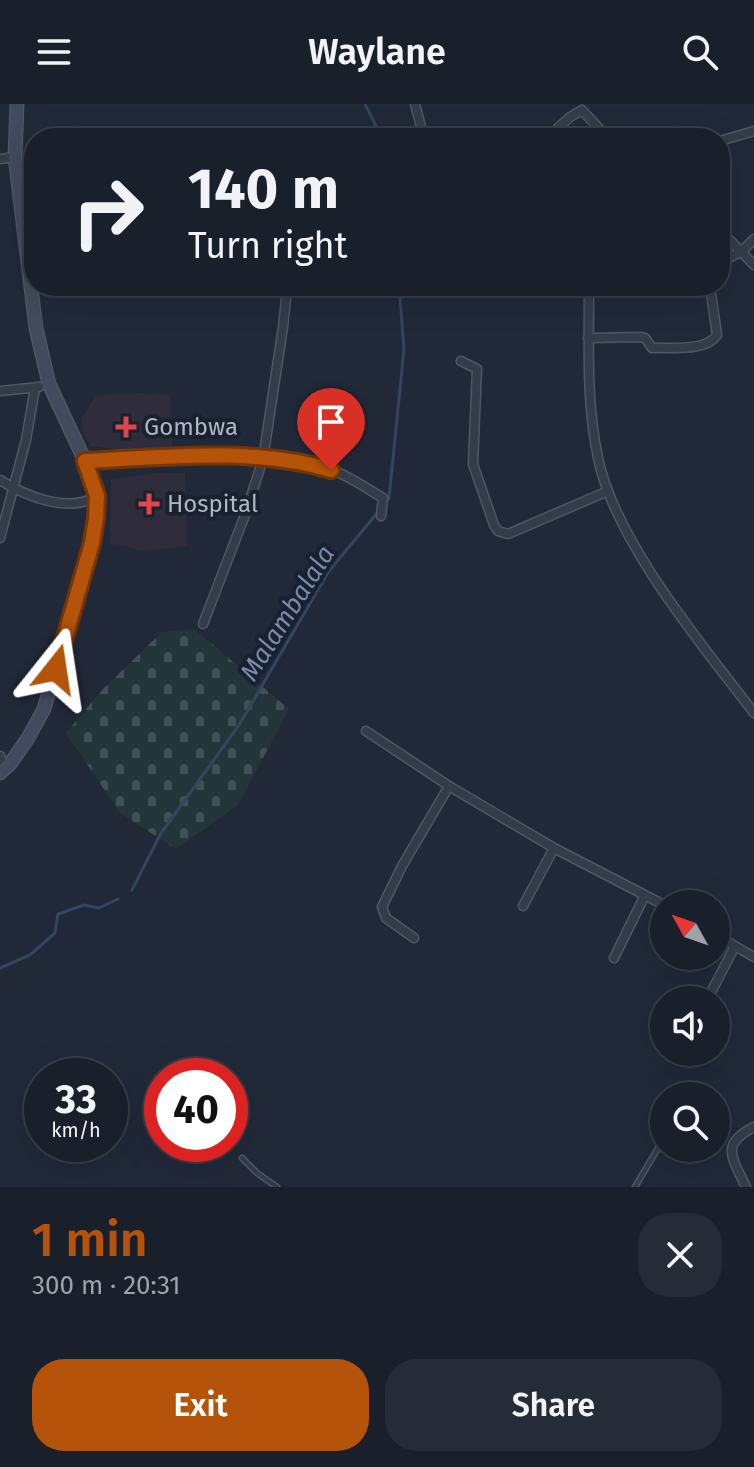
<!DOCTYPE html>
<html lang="en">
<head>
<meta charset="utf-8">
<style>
  body { margin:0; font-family:"Fira Sans",sans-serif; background:#262c37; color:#f1f3f6; height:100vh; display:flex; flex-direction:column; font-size:30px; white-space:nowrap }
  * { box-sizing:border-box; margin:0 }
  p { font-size:26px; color:#9fa2a9 }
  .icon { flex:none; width:44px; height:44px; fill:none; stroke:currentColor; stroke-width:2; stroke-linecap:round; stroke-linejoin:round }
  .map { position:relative; height:1083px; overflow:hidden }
  .panel { display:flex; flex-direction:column; background:#191f2b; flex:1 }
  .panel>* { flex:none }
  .top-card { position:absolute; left:24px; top:24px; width:706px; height:168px; border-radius:32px; box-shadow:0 8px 32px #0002,0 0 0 2px #373d47; background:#191f2b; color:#f1f3f6; overflow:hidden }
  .needle { width:52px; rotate:310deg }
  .controls { position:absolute; left:650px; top:786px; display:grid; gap:16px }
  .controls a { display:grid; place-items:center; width:80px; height:80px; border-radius:50%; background:#191f2b; box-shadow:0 8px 32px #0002,0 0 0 2px #373d47; font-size:40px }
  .speed { position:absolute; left:24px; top:954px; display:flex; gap:16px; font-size:40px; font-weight:700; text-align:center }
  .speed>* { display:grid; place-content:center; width:104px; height:104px; border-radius:50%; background:#191f2b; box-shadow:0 8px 32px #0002,0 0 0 2px #373d47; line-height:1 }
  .speed small { font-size:20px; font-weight:400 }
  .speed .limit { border:12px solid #d22; background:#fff; color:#111 }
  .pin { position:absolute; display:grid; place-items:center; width:68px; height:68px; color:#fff; margin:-82px -34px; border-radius:50% 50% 50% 0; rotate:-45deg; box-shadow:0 0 8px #0007 }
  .pin .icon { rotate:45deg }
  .me { position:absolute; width:88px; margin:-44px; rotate:15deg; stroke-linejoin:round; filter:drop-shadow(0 0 6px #0008) }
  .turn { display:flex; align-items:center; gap:28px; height:168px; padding:0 32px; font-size:36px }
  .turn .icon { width:104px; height:104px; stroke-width:2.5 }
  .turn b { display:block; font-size:56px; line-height:68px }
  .round { display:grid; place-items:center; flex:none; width:84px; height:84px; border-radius:32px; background:#262c37 }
  .head { display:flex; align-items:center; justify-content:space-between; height:136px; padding:0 32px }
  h1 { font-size:48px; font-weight:600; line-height:60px; color:#b45309 }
  .action { display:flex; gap:16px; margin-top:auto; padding:16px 32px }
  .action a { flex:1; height:92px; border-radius:32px; background:#b45309; color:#fff; font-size:32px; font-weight:600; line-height:92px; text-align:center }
  .action a+a { background:#262c37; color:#f1f3f6 }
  header { display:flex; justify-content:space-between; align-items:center; height:104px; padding:0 32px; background:#191f2b; font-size:36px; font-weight:600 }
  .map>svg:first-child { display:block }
  .medical { fill:#2f2c3b }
  .cemetery { fill:url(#cemetery-stones) }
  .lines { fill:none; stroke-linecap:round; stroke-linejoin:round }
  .stream { stroke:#344461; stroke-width:3 }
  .lane-casing { stroke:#4f5664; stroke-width:7 }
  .street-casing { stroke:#4f5664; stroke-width:11 }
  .secondary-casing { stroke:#4f5664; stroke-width:15 }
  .lane { stroke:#343c4a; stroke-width:4 }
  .street { stroke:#343c4a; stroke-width:8 }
  .secondary { stroke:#424a5d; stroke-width:12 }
  .route-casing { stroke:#753606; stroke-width:20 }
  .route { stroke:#b45309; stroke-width:14 }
  .health-dot { fill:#e0444e; stroke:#1a212e; stroke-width:3 }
  .labels { text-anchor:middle; stroke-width:8; stroke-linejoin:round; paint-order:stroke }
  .poi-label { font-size:24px; fill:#afb6c6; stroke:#1a212e; text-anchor:start }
  .water-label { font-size:26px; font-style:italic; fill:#768baf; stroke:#1a212e }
</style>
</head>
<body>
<header><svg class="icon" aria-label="menu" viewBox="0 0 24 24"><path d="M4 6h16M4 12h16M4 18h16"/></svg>Waylane<svg class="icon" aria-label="search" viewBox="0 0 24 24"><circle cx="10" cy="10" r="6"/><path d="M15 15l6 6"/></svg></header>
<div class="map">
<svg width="754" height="1083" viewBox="0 0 754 1083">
  <defs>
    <pattern id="cemetery-stones" width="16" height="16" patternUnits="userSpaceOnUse" patternTransform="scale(2)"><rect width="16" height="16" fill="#22363a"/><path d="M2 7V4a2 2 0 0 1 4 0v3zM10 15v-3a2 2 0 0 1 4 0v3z" fill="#405155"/></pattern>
  </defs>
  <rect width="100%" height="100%" fill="#212939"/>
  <path class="medical" d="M139 289 170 291 172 343 133 348 91 342 83 330 81 316 96 291Z
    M158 369H185L187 442 144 447 110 439 111 375Z"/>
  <path class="cemetery" d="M194 525 289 605 238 701 176 745 120 709 66 629 102 586 162 528Z"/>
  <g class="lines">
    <path class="stream" d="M365 0 382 34
      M385 399 389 394 404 245 399 182
      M132 786 161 729 239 621 329 467 378 408
      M0 864 30 851 55 829 58 810 84 801 99 804 118 795"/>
    <defs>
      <path id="lane" d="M686 992 687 991
        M242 1054 257 1069 277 1083
        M635 1083 664 1034"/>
      <path id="street" d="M415 0 424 34
        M547 34 570 13 582 6 608 34
        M720 37 754 27
        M0 55 15 53
        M720 126 754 161
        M720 158 741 148 754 135
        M589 182C589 238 586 298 598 354 615 437 702 541 754 609
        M588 234 640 233 645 234 652 244C671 243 706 248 717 231L710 182
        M461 257 477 265 473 360 494 421 498 427 508 430 608 387
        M0 287 39 283
        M85 357C157 353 260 343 329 365 348 371 366 384 383 394L381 412
        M0 376C25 392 69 410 97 392
        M0 434 26 336 35 284
        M203 520 245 411 263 355 283 223 286 195 284 182
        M366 627 449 682 554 744 664 801
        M0 652 4 664
        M523 802 554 744
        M716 831 754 853
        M414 834 386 814 382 803 402 762 449 682
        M614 854 645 791
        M707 896 735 842
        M746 1083C733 1055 719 1040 754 1023"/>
      <path id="secondary" d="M0 669 10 660 28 634 44 605 92 439 97 392 85 357 49 280 36 224 15 53 17 0"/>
    </defs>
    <use href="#lane" class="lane-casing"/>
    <use href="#street" class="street-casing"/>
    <use href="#secondary" class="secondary-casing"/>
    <use href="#lane" class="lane"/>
    <use href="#street" class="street"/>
    <use href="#secondary" class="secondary"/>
  </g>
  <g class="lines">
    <defs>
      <path id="route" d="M56 565 92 439 96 414 97 392 85 357C165 353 253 343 331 366"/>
    </defs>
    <use href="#route" class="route-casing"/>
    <use href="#route" class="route"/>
  </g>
  <g class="health-dot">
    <path d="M122 311h8v8h8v8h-8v8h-8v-8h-8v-8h8z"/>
    <path d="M145 388h8v8h8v8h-8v8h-8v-8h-8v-8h8z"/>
  </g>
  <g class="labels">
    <g class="poi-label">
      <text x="144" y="331">Gombwa</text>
      <text x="167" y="408">Hospital</text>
    </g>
    <g class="water-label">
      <text transform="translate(287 509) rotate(-58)" y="9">Malambalala</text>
    </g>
  </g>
</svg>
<div class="controls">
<a><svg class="needle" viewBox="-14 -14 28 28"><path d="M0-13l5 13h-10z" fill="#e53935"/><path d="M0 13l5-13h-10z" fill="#9fa2a9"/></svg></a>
<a><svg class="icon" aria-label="sound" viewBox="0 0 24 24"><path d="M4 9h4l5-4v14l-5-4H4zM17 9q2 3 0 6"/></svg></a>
<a><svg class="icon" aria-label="search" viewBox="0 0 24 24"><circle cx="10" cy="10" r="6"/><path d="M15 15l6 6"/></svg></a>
</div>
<div class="speed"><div>33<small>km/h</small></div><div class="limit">40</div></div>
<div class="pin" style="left:331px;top:366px;background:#d93025"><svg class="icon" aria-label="arrive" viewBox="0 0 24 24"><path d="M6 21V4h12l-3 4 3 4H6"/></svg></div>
<svg class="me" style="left:56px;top:565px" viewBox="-20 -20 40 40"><path d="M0-17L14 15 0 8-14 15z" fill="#b45309" stroke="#fff" stroke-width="4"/></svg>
<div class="top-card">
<div class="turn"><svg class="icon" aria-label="right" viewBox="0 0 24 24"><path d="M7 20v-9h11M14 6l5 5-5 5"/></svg><div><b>140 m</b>Turn right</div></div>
</div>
</div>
<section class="panel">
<div class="head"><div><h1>1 min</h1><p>300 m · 20:31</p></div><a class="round"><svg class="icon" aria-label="close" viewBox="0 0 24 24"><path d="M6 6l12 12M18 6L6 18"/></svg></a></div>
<div class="action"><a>Exit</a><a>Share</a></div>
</section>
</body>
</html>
